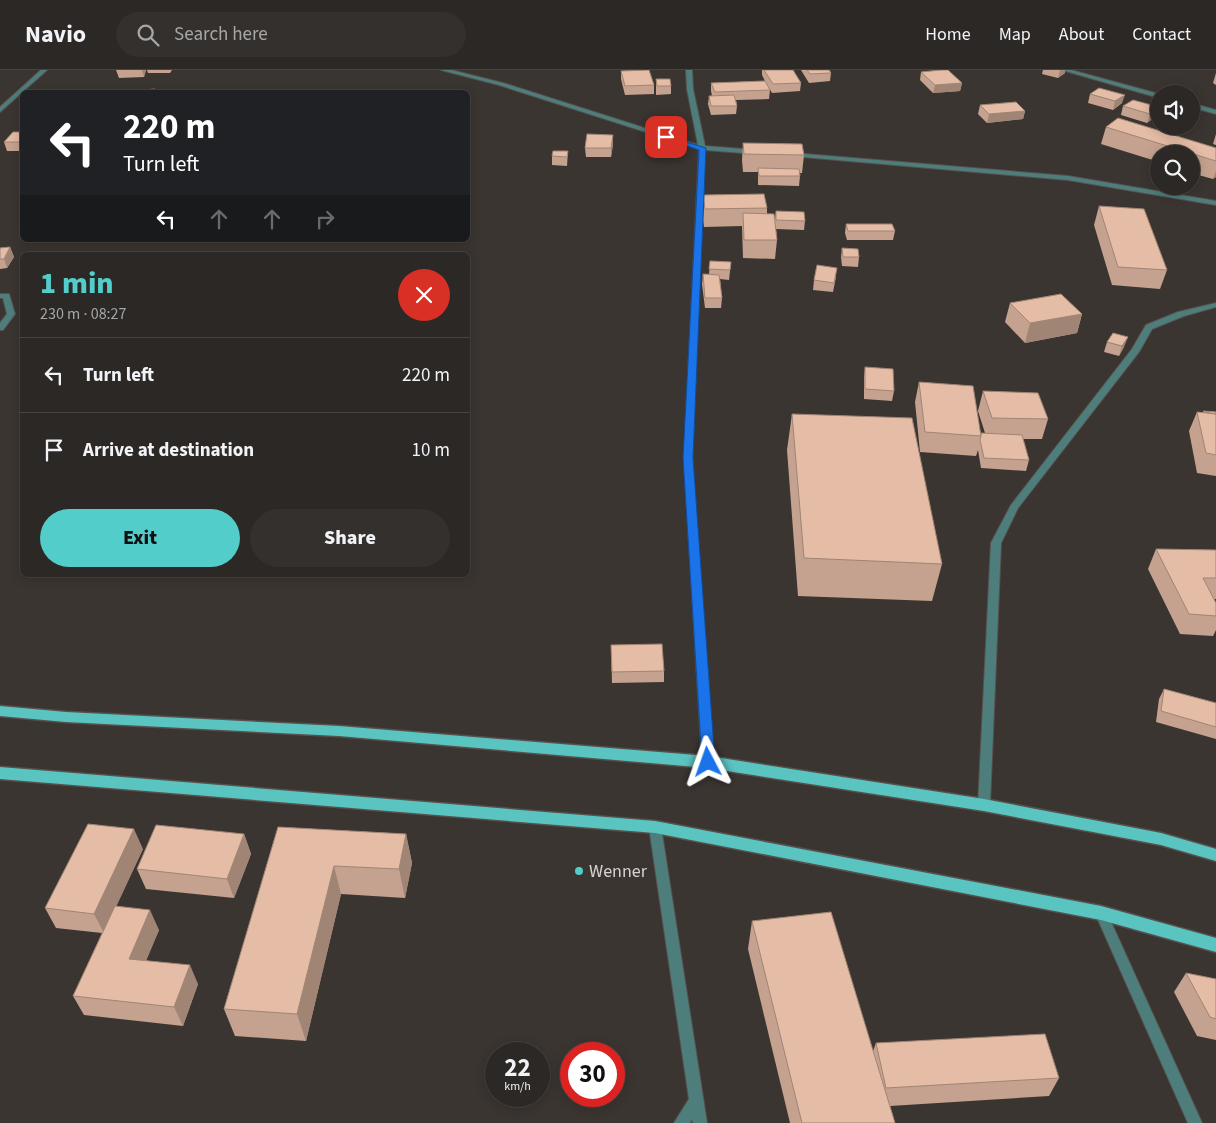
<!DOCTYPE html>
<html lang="en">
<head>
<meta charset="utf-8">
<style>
  body { margin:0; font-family:"Source Sans 3",sans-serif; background:#34302d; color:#f1f3f6; height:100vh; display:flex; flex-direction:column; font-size:19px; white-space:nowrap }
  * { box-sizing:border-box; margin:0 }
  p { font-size:16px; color:#a6a6a7 }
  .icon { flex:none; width:28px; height:28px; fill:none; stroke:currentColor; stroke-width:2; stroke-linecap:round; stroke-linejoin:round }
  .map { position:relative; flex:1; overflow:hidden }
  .details { position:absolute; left:20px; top:182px; width:450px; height:325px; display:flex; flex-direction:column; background:#2c2825; border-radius:8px; box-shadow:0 2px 12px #0003,0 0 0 1px #484442 }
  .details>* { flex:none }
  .banner { position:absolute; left:20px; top:20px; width:450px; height:152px; border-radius:8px; box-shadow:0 2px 12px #0003,0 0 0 1px #484442; background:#202124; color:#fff; overflow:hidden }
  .buttons { position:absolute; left:1150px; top:15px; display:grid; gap:10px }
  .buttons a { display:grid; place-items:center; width:50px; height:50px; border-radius:50%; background:#2c2825; box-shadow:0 2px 12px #0003,0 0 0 1px #484442; font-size:25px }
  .speed { position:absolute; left:485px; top:972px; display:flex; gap:10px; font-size:25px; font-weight:700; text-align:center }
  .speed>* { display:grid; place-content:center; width:65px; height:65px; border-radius:50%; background:#2c2825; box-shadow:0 2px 12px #0003,0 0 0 1px #484442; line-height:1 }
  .speed small { font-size:12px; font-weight:400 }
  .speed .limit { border:8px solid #d22; background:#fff; color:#111 }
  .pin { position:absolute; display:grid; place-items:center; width:42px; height:42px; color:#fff; margin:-21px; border-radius:10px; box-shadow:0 2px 8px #0006 }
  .me { position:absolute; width:55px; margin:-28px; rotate:356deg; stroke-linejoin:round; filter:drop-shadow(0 0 4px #0008) }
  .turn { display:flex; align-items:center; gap:18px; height:105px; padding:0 20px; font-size:22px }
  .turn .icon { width:65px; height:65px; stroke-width:2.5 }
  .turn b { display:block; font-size:35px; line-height:42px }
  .lanes { display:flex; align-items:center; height:48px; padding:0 20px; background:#0003; justify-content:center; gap:25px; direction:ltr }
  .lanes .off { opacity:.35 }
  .round { display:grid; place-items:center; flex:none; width:52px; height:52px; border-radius:26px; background:#34302d }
  .headline { display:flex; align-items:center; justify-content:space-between; height:85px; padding:0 20px }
  h1 { font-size:30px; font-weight:800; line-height:38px; color:#53cdca }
  .action { display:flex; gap:10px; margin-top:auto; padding:10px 20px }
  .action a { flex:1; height:58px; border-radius:30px; background:#53cdca; color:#111; font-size:20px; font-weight:800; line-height:58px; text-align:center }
  .action a+a { background:#34302d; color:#f1f3f6 }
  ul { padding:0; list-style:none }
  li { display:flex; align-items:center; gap:15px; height:75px; padding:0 20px; border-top:1px solid #484442 }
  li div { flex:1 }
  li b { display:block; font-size:19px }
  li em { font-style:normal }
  header { display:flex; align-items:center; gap:30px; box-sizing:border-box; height:70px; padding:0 25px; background:#2c2825; border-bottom:1px solid #484442 }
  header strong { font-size:24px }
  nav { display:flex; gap:28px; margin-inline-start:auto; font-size:18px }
  .search { width:350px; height:45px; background:#34302d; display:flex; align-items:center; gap:12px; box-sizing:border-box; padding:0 18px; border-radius:28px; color:#a6a6a7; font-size:19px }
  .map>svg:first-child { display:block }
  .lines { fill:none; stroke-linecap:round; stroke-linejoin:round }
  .minor-casing { stroke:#57514e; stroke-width:2 }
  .primary-casing { stroke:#57514e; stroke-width:3 }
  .minor { fill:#4e7e7c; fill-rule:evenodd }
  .primary { fill:#59c4c0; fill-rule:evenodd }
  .wall { fill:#c5a28f }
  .shaded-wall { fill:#a08474 }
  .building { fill:#e5bca6; stroke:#a08474 }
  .route { fill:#1a73e8; stroke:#114b97 }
  .poi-dot { fill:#53cdca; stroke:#3b3531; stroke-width:2 }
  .labels { text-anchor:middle; stroke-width:5; stroke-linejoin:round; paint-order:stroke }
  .near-poi-label { font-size:18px; fill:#d6d2d0; stroke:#3b3531; text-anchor:start }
</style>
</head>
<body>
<header>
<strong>Navio</strong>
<div class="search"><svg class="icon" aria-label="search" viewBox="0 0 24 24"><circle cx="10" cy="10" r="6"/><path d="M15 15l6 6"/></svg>Search here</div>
<nav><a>Home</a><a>Map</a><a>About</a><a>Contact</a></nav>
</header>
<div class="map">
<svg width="1216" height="1053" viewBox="0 0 1216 1053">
  <rect width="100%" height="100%" fill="#3b3531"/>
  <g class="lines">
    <defs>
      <path id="minor" d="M41 0H47L0 42V37Z
        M441 0H451L503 13 698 75 687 19 686 0H692L693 19 705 76 756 80 759 82 756 84 705 80 692 388 714 692 712 695 708 696 704 695 702 692 684 388 699 79 499 15Z
        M1062 0H1071L1159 24V28Z
        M1191 33 1216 40V44L1191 37Z
        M793 83 1068 106 1216 131V135L1068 110 791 86 790 85Z
        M0 224H9L15 244 3 260H0V253L7 244 3 228H0Z
        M1216 233V237L1184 246 1152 259 1139 282 1018 438 1001 473 990 735 988 738 984 740 980 738 978 735 991 473 1011 435 1132 279 1146 255 1178 242Z
        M655 752 659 754 661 757 707 1053H693L692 1049 690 1053H674L689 1029 649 757 651 754Z
        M1101 837 1105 839 1107 843 1202 1053H1188L1095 843 1097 839Z"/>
      <path id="primary" d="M0 636 66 642 339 656 708 686 984 729 1161 763 1216 779V791L1161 775 984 741 708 698 339 666 66 652 0 646Z
        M0 697 655 751 1101 836 1216 868V882L1101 850 655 763 0 709Z"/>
    </defs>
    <use href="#minor" class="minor-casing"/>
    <use href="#primary" class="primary-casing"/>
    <use href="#minor" class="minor"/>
    <use href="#primary" class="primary"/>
  </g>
  <path class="wall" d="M116 0H146L144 7 119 8Z
    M147 0H172L170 3H148Z
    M762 0H793L801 13 800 21 772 23 765 11 770 20 769 29 736 30 737 36 736 44 711 45 708 34 709 26H712L711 21V13L765 11 762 5Z
    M801 0H829L831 3 830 11 809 13Z
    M1043 0H1065V3L1058 8 1042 4Z
    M621 1 654 15V24L625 25 621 9Z
    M921 2 962 13 960 21 933 23 920 10Z
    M1216 3V15L1213 13Z
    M656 9 671 16V24L656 25Z
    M1090 24 1122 33 1113 40 1088 33Z
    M980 35 1025 41 1023 49 987 53 978 44Z
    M1123 36 1159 37 1156 46 1147 53 1121 45Z
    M1106 57 1216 78V107L1213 109 1191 103V84H1159V92L1101 74Z
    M22 62V81H7L4 72Z
    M1216 64V75L1213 74Z
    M743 73 804 85 802 103H799L800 106 799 116 758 115V102H743L742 90Z
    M613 74 611 87H586L585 78Z
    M568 81 567 96 552 95V86Z
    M703 125 767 138V144L775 149 776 141 805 151 804 160 776 159 777 170 775 189 743 188 742 156 704 157 702 143Z
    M1099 136 1167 200 1160 219 1112 215 1094 155Z
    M846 154 895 161 893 170H847L845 163Z
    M10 177 14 187 7 198 0 199V178Z
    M842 178 859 187 858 197 842 196 841 187Z
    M710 191 731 192 729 210 720 209 722 228 721 238H705L702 214 703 204H709Z
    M836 207 833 222 813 220 814 210Z
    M1010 233 1082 244 1077 263 1025 273 1005 252Z
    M1107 272 1124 277 1119 286 1104 282Z
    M865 297 894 321 892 331 864 329V307Z
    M919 312 981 363H985L978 341 983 321 1048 349 1042 369H1023L1029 390 1026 401 981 398 978 380 976 386 920 382 915 332Z
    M1203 341 1216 342V406L1197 403 1189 361 1197 342H1203Z
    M792 344 942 494 932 531 798 526 787 380Z
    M1156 479 1216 480V529H1214L1216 533V560L1213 566 1180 564 1148 499Z
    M611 575 664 601V612L612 613Z
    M1164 619 1216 633V669L1156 652 1159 629Z
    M278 757 406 764 412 793 405 828 341 824 306 971 235 966 224 939Z
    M244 764 251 784 234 828 146 819 137 799Z
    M143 779 116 836 159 860 146 890 198 914 183 956 84 945 73 926 102 863 56 858 45 838Z
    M752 851 873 981 876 973 1059 1008 1049 1026 890 1036 895 1053H790L748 879Z
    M1186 903 1216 909V970L1197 966 1174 922Z"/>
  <path class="shaded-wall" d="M142 0H146L144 7Z
    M1060 0H1065V3L1058 8Z
    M962 13 960 21 933 23 935 15Z
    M1125 25 1122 33 1113 40 1115 31Z
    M1159 37 1156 46 1147 53 1150 44Z
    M1025 41 1023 49 987 53 989 44Z
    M613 65V74L611 87V78Z
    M22 69V79L20 72Z
    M1216 101V107L1213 109Z
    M10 177 14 187 7 198 4 189Z
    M1082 244 1077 263 1025 273 1030 253Z
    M1128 267 1124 277 1119 286 1122 276Z
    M134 759 143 779 104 863 94 844Z
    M244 764 251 784 234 828 227 809Z
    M406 764 412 793 405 828 399 799Z
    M334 796 341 824 306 971 297 944Z
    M150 840 159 860 139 908 129 889Z
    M190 895 198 914 183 956 174 937Z"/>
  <path class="building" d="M649 0 654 15 625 16 621 1Z
    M764 0H793L801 13 773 14Z
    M807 0H829L831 3 810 4Z
    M941 0H948L962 13 935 15 921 2Z
    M656 9H670L671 16H657Z
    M765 11 770 20 715 22 711 13Z
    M1099 18 1125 25 1115 31 1090 24Z
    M155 19V22H119Z
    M734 25 737 36H711L709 26Z
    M1133 30 1159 37 1150 44 1123 36Z
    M1016 32 1025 41 989 44 980 35Z
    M1118 48 1216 78V91L1106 57Z
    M13 62H22V69L20 72H4Z
    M587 64 613 65 611 78H585Z
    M743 73 802 74 804 85 744 84Z
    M553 81H568L567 87 552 86Z
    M758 98 799 99 800 106H759Z
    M764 124 767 138 705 139 703 125Z
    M1099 136 1144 139 1167 200 1118 197Z
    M776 141 804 142 805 151 776 150Z
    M743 143 774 144 777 170H744Z
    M846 154H892L895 161H848Z
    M10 177 4 189H0V178Z
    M842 178 858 179 859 187H843Z
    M710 191 731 192 730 200 709 199Z
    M817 195 837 198 834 213 814 210Z
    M703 204 719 205 722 228H705Z
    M1061 224 1082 244 1030 253 1010 233Z
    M1113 263 1128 267 1122 276 1107 272Z
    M865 297 893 299 894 321 865 319Z
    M919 312 973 316 981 366 925 362Z
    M983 321 1038 323 1048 349 992 348Z
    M1203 341 1216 342V344L1204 342Z
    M1197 342 1216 344V385L1206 383Z
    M792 344 912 348 942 494 804 488Z
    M981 363 1022 365 1029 390 984 388 980 370 981 366Z
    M1156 479 1216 480V508H1203L1216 533V546L1189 544Z
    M662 574 664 601 612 602 611 575Z
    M1164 619 1216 633V657L1161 641Z
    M88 754 134 759 94 844 45 838Z
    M156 755 244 764 227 809 137 799Z
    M278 757 406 764 399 799 334 796 297 944 224 939Z
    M115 836 150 840 129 889 190 895 174 937 73 926Z
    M831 842 895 1053H802L752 851Z
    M1186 903 1216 909V949L1210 947Z
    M1045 964 1059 1008 886 1018 876 973Z"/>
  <path class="route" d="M663 65 706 78 693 388 715 692 713 695H704L702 692 683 388 699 80 663 68Z"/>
  <circle class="poi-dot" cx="579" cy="801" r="5"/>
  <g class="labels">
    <g class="near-poi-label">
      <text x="589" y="807">Wenner</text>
    </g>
  </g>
</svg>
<div class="buttons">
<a><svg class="icon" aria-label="sound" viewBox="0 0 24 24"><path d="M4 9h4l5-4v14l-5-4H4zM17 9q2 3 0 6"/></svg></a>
<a><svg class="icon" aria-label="search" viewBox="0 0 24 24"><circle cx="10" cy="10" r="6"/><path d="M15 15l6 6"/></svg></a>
</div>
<div class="speed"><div>22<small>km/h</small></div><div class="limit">30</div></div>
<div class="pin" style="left:666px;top:67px;background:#d93025"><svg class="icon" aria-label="arrive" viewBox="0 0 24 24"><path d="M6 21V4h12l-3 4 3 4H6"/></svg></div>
<svg class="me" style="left:708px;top:692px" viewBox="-20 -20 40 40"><path d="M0-17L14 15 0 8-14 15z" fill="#1a73e8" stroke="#fff" stroke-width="4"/></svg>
<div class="banner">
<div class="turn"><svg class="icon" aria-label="left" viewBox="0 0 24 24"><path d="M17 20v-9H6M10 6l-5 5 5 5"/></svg><div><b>220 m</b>Turn left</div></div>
<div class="lanes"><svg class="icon" aria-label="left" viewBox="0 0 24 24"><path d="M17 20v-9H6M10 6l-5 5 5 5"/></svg><svg class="icon off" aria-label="ahead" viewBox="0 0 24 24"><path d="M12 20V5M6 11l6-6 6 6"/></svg><svg class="icon off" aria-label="ahead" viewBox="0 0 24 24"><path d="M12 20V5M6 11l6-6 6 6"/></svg><svg class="icon off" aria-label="right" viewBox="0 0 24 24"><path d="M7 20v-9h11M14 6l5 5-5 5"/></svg></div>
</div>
<section class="details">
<div class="headline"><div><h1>1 min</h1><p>230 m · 08:27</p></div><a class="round" style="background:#d93025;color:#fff"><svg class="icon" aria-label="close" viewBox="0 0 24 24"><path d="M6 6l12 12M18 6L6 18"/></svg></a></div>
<ul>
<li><svg class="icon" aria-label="left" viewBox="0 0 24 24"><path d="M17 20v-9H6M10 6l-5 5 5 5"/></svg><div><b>Turn left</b></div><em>220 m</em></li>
<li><svg class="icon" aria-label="arrive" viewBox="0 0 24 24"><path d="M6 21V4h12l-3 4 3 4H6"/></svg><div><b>Arrive at destination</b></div><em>10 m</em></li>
</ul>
<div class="action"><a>Exit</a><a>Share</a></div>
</section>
</div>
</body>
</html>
